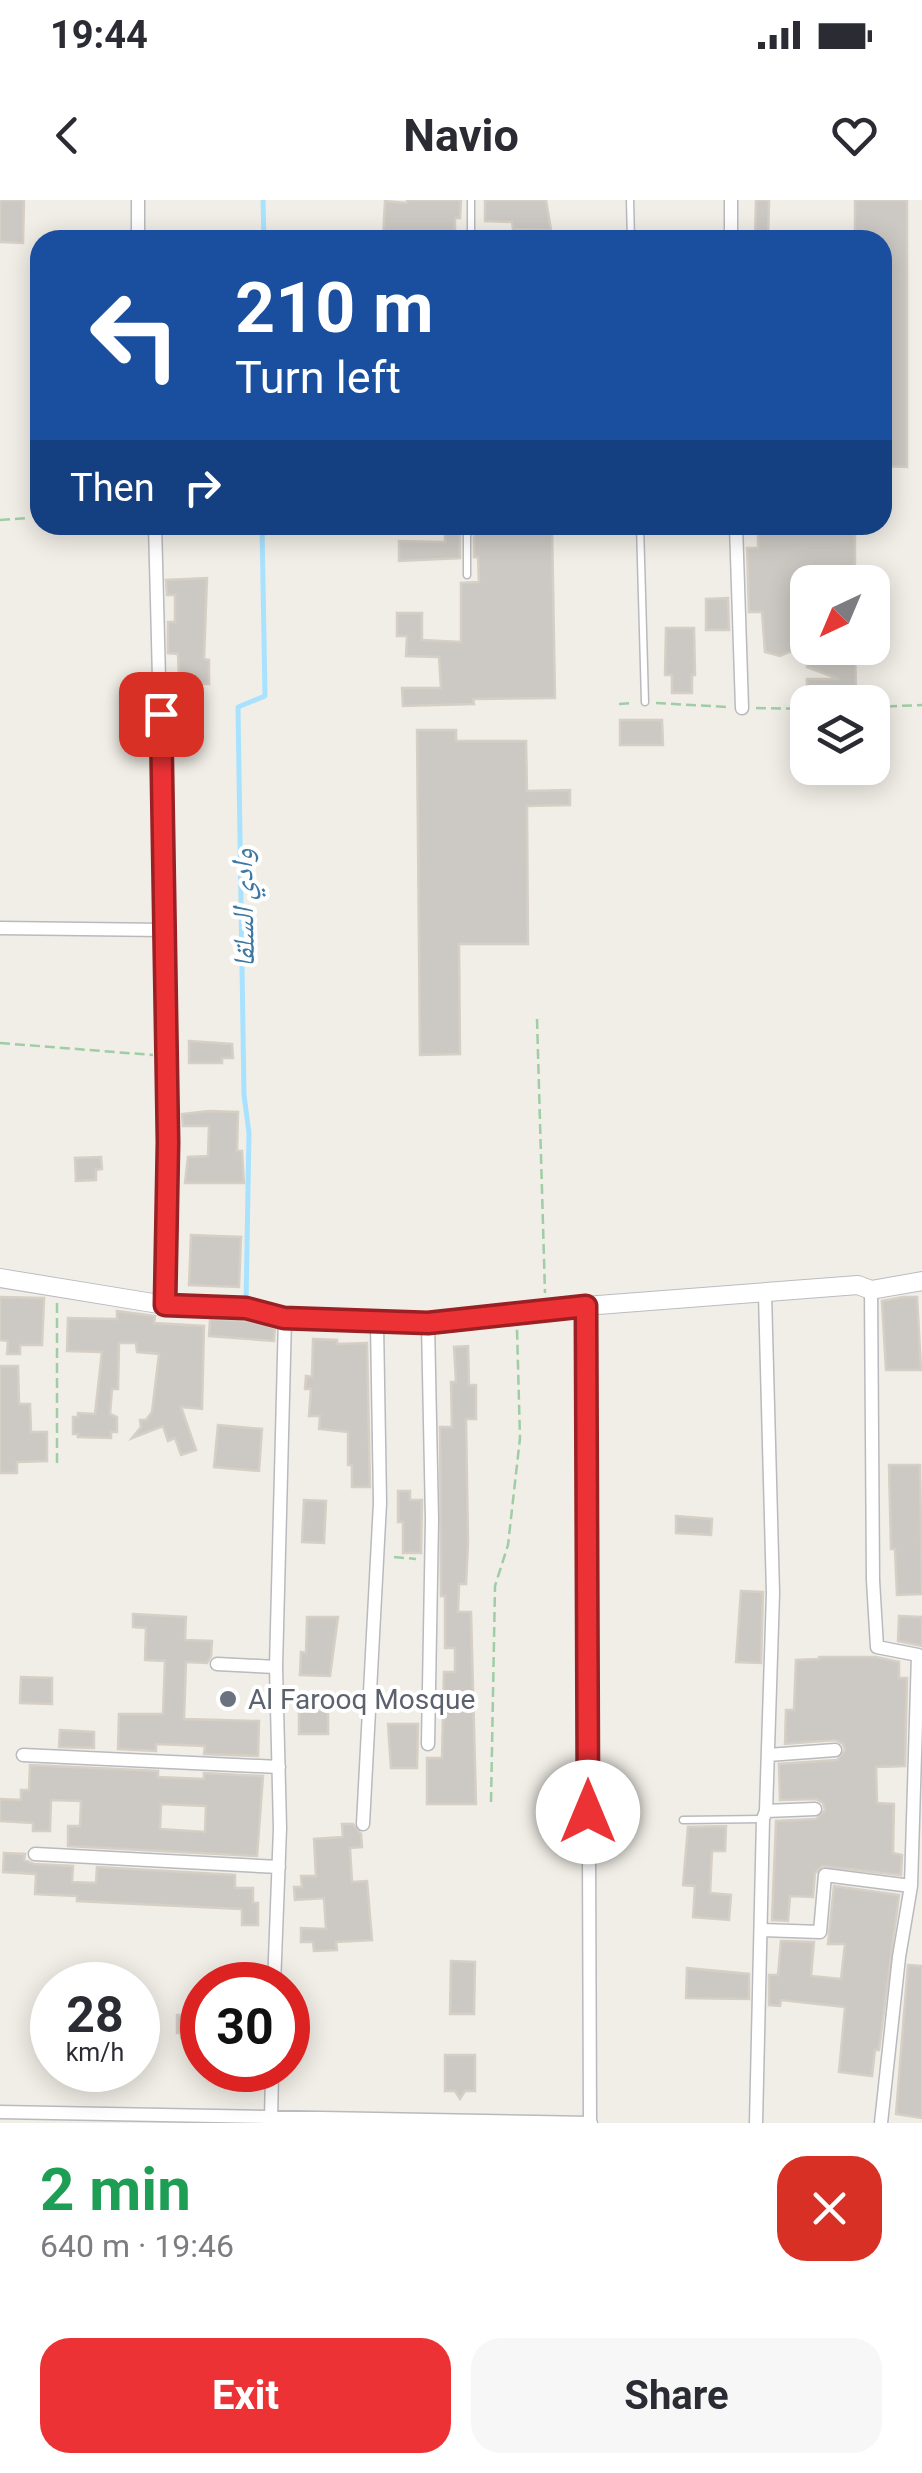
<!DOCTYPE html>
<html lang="en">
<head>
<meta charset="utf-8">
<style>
  body { margin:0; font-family:Roboto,"Noto Naskh Arabic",sans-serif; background:#f7f7f7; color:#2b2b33; height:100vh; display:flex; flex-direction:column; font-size:38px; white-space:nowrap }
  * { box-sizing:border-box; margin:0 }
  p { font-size:32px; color:#7c7c81 }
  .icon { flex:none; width:55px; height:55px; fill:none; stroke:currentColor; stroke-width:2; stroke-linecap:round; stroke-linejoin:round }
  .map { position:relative; height:1923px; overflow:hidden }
  .sheet { display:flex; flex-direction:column; background:#fff; flex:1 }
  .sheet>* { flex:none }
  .hud { position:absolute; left:30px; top:30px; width:862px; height:305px; border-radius:30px; box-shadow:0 5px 25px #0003; background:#1a4fa0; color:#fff; overflow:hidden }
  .needle { width:65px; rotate:224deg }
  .buttons { position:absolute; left:790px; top:365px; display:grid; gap:20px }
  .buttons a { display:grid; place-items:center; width:100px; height:100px; border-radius:20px; background:#fff; box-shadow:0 5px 25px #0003; font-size:50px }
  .speed { position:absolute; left:30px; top:1762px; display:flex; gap:20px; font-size:50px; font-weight:700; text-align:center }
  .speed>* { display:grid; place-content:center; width:130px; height:130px; border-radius:50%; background:#fff; box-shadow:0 5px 25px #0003; line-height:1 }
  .speed small { font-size:25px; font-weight:400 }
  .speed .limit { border:15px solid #d22; background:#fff; color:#111 }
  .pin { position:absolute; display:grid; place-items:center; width:85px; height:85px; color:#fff; margin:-42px; border-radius:20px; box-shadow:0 5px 15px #0006 }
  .me { position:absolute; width:110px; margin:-55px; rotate:0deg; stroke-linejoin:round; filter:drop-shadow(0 0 8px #0008) }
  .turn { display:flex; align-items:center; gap:35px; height:210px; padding:0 40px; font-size:45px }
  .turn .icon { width:130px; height:130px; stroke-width:2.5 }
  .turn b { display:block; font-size:70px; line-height:85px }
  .then { display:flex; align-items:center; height:95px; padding:0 40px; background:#0003; gap:20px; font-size:38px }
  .round { display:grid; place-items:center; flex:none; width:105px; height:105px; border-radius:30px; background:#f7f7f7 }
  .overview { display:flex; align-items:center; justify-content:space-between; height:170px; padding:0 40px }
  h1 { font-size:60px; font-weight:700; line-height:75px; color:#1e9e55 }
  .button { display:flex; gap:20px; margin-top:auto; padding:20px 40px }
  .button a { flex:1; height:115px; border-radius:30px; background:#ed3236; color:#fff; font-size:40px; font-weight:700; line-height:115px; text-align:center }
  .button a+a { background:#f7f7f7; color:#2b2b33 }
  .status { display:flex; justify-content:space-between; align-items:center; height:70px; padding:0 50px; background:#fff; direction:ltr }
  .status svg { height:28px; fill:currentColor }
  header { display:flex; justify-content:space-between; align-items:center; height:130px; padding:0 40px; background:#fff; font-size:45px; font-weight:700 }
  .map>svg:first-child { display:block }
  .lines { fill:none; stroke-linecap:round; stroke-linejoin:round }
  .stream { stroke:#a9e2ff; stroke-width:5 }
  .building { fill:#ccc9c4; stroke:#d6cfc5; stroke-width:2.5; fill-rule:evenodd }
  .lane-casing { stroke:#b8babe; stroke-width:9 }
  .street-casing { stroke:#b8babe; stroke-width:15 }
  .secondary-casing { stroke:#b9bcc1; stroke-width:20 }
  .path { stroke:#9ecda6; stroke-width:2.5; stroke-dasharray:10 5; stroke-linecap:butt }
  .lane { stroke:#fff; stroke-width:6 }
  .street { stroke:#fff; stroke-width:12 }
  .secondary { stroke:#fff; stroke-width:18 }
  .route-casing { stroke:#9a2023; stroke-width:25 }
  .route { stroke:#ed3236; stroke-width:18 }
  .worship-dot { fill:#6b7280; stroke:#fff; stroke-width:4 }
  .labels { text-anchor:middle; stroke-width:8; stroke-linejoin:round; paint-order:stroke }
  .worship-label { font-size:28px; fill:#5b616d; stroke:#fff; text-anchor:start }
  .water-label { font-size:30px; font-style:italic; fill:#3d78a3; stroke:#fff }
</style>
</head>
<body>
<div class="status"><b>19:44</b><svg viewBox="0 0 49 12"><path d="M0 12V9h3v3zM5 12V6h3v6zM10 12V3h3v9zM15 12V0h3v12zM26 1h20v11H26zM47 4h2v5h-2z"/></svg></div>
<header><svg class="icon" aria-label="back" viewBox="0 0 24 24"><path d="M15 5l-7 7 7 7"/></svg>Navio<svg class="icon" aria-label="heart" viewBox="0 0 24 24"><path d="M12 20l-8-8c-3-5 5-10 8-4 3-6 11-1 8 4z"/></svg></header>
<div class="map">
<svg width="922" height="1923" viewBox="0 0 922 1923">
  <rect width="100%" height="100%" fill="#f1eee7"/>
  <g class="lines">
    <path class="stream" d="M263 0 264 40
      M246 1104 249 933 244 895 238 507 265 496 262 325"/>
  </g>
  <path class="building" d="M0 0H24L23 43 0 42Z
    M407 0H461L460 18H455V40H383L385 1 407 3Z
    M485 0H546L551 30 513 29 512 22 485 21Z
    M756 0H769L768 40H755Z
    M855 0H907V267L882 266V40H855Z
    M445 325H460V358L399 361V341L445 342Z
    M474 325H552L555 498 473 499 474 504 403 506 402 488H441L439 457 406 456 407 436H397V413H422V440L461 442V383L479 382 478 357H474Z
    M758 325H784V334L855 330V382H808V444L780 456 765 452 762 412H749L747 348H758Z
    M207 378 204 459 209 460V484H187L179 477 178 454 168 453V422H175V395H167L166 380Z
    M728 398 729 430H706V399Z
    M666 428H694L695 475H692V493H672V475H665Z
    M806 448H855L856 492H807V479H839L807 467Z
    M620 520H662L663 545H620Z
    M417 530H456V541H526L527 591 570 590V605L527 606 528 744H459L460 854 420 855Z
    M189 841 232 844 233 858H222V863H189Z
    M209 911 238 912 237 951H242L244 983H185L188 957 208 956 209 926H183L182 914Z
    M101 957 102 969 96 970V980L76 981 75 958Z
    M191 1035 241 1037 239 1087 189 1085Z
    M0 1097 44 1098 42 1145H20V1154H7L8 1141 0 1140Z
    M903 1097H917L921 1170H886L882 1101Z
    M117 1111 155 1116 154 1123 204 1126 202 1209 181 1207 196 1250 181 1255 175 1238 168 1241 163 1226 132 1238 141 1227 140 1220H146L152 1212 159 1154 137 1152 136 1143H119L118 1189H112L110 1214 117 1217V1232H111V1238L78 1237V1234H73V1217H78V1213L95 1214 102 1152 67 1151 68 1118 117 1119Z
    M210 1119 247 1121 275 1128 274 1141 209 1136Z
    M313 1139 337 1140V1144L367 1143 370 1287H352V1265H348V1232L319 1229 320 1216H309L311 1189H305L306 1176 312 1177Z
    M468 1146 469 1185H476V1219H466L468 1342 466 1384H459L458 1412H471L476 1604H427V1558H442L444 1472H455V1448H445V1396H441L440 1227H452L451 1182H456L454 1147Z
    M0 1166H18L19 1204H30L31 1232H47V1261L17 1262V1273H0Z
    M218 1225 262 1229 259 1271 214 1267Z
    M889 1265H920L922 1394 897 1395 895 1349H891Z
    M398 1291H410V1300H422L421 1353H403V1322H398Z
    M304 1300 326 1301 324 1343 302 1342Z
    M676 1316 712 1319 711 1335 676 1333Z
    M741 1391 763 1392 761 1463 736 1462Z
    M133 1414 186 1417 185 1440 212 1441 211 1456 207 1463 186 1462 184 1519 259 1521 258 1556 204 1554 205 1546 156 1544V1551L118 1549 119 1514H163L165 1461 145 1460 146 1428 133 1427Z
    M899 1416 922 1417V1446L898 1441Z
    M307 1417H338L330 1476 300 1475 301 1452 306 1453Z
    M819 1457H876L899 1462V1478H907L905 1566 876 1567 877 1603 894 1604 893 1653 902 1655 901 1675 822 1666 815 1673 813 1697 790 1696 788 1721 772 1720 776 1621 816 1619 825 1610 823 1603 816 1599 780 1600 779 1564 837 1560 845 1550 843 1544 835 1540 785 1544 786 1510H794L796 1460 819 1459Z
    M21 1477 52 1478V1504L20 1503Z
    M299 1510H328V1534H299Z
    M388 1524H418L417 1568H391Z
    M60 1530 94 1532V1548L59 1547Z
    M30 1565 158 1571V1577L204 1579V1573L263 1576 257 1656 68 1646V1626H80L81 1601 51 1600 50 1631H33V1623L0 1621V1599L21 1600V1590H29ZM161 1604 206 1606 205 1632 160 1629Z
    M342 1624H353L361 1634 362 1647 350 1648 352 1682 367 1681 372 1740 336 1742 337 1750 314 1751 313 1742H301V1728L326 1729 324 1698 295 1700 294 1687H302L301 1676H316L314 1639 343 1637Z
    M726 1626 725 1651H712L710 1693 731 1695 729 1720 693 1717 695 1686 683 1685 688 1627Z
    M4 1653 25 1654 24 1660 34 1664 73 1666 72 1682 96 1683 97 1667 235 1675V1688H253V1703H258V1725H242V1709L77 1701V1696L35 1694 36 1674 3 1672Z
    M834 1686 899 1695 879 1850H875L872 1876 839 1872 845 1807 781 1800 780 1806 769 1805V1775H778L781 1741 814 1742 811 1776 841 1779 845 1744H828Z
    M451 1761 475 1762 474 1814H450Z
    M908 1765 922 1766V1918L896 1914Z
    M687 1768 749 1774V1799L686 1798Z
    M177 1815H202V1841L181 1838V1833H177Z
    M445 1855H475V1891H465L460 1899 455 1891H445Z"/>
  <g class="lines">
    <defs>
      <path id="lane" d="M630 0 631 40
        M471 40V0
        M640 325 645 502
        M467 375V325
        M683 1620 762 1619"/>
      <path id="street" d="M138 0V40
        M731 40V0
        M155 325C162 585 169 845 165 1105
        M736 325 742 508
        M0 728 164 730
        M871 1090 873 1380 877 1447 918 1455 911 1686 899 1757 881 1923
        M587 1106 590 1923
        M217 1464 276 1467
        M428 1544 432 1320 428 1123
        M23 1555 279 1567
        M768 1555 835 1550
        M766 1611 815 1609
        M363 1624 380 1303 377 1123
        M35 1654 279 1667
        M762 1730 820 1732 825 1675 911 1686
        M274 1785 280 1628 276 1467 285 1118
        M0 1912 591 1923
        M271 1922 272 1870
        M756 1923 763 1619 766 1611 773 1393 765 1094"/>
      <path id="secondary" d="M0 1078 165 1105 245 1108 285 1118 377 1123H428L546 1109 858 1085 871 1090 922 1081"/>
    </defs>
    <use href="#lane" class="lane-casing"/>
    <use href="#street" class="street-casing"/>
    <use href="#secondary" class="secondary-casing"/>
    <path class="path" d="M0 320 28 318
      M656 503 728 507
      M619 504 633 503
      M872 507 922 505
      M756 508 808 509
      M537 819 545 1093
      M0 843 153 855
      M57 1103V1268
      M394 1357 416 1359
      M491 1602 495 1386 508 1345 520 1238 517 1129"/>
    <use href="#lane" class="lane"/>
    <use href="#street" class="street"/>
    <use href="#secondary" class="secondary"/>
  </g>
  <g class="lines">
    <defs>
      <path id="route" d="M161 514 168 942 165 1105 246 1108 284 1118 428 1123 586 1106 588 1612"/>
    </defs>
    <use href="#route" class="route-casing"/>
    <use href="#route" class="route"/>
  </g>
  <circle class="worship-dot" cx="228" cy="1499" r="10"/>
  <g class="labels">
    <g class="worship-label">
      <text x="248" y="1509">Al Farooq Mosque</text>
    </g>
    <g class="water-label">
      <text transform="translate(243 708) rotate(-91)" y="10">وادي السلقا</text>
    </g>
  </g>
</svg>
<div class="buttons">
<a><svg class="needle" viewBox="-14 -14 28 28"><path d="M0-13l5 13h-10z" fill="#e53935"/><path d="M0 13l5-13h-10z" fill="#7c7c81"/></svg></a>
<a><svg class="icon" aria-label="layers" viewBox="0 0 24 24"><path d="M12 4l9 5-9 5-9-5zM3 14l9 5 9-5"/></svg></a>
</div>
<div class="speed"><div>28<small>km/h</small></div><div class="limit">30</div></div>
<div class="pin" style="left:161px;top:514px;background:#d93025"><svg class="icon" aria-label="arrive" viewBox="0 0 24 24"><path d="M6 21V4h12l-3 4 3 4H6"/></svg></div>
<svg class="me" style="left:588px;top:1612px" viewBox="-20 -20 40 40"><circle r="19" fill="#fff"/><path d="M0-13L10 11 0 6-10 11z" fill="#ed3236"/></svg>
<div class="hud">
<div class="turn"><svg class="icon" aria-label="left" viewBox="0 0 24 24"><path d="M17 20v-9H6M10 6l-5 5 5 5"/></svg><div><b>210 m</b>Turn left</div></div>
<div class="then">Then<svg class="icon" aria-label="right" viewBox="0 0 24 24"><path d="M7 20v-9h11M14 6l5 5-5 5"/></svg></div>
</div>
</div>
<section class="sheet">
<div class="overview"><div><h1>2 min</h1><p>640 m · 19:46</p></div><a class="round" style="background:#d93025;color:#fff"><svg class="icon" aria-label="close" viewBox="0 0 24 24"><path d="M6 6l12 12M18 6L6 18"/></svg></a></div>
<div class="button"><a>Exit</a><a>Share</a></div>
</section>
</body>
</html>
